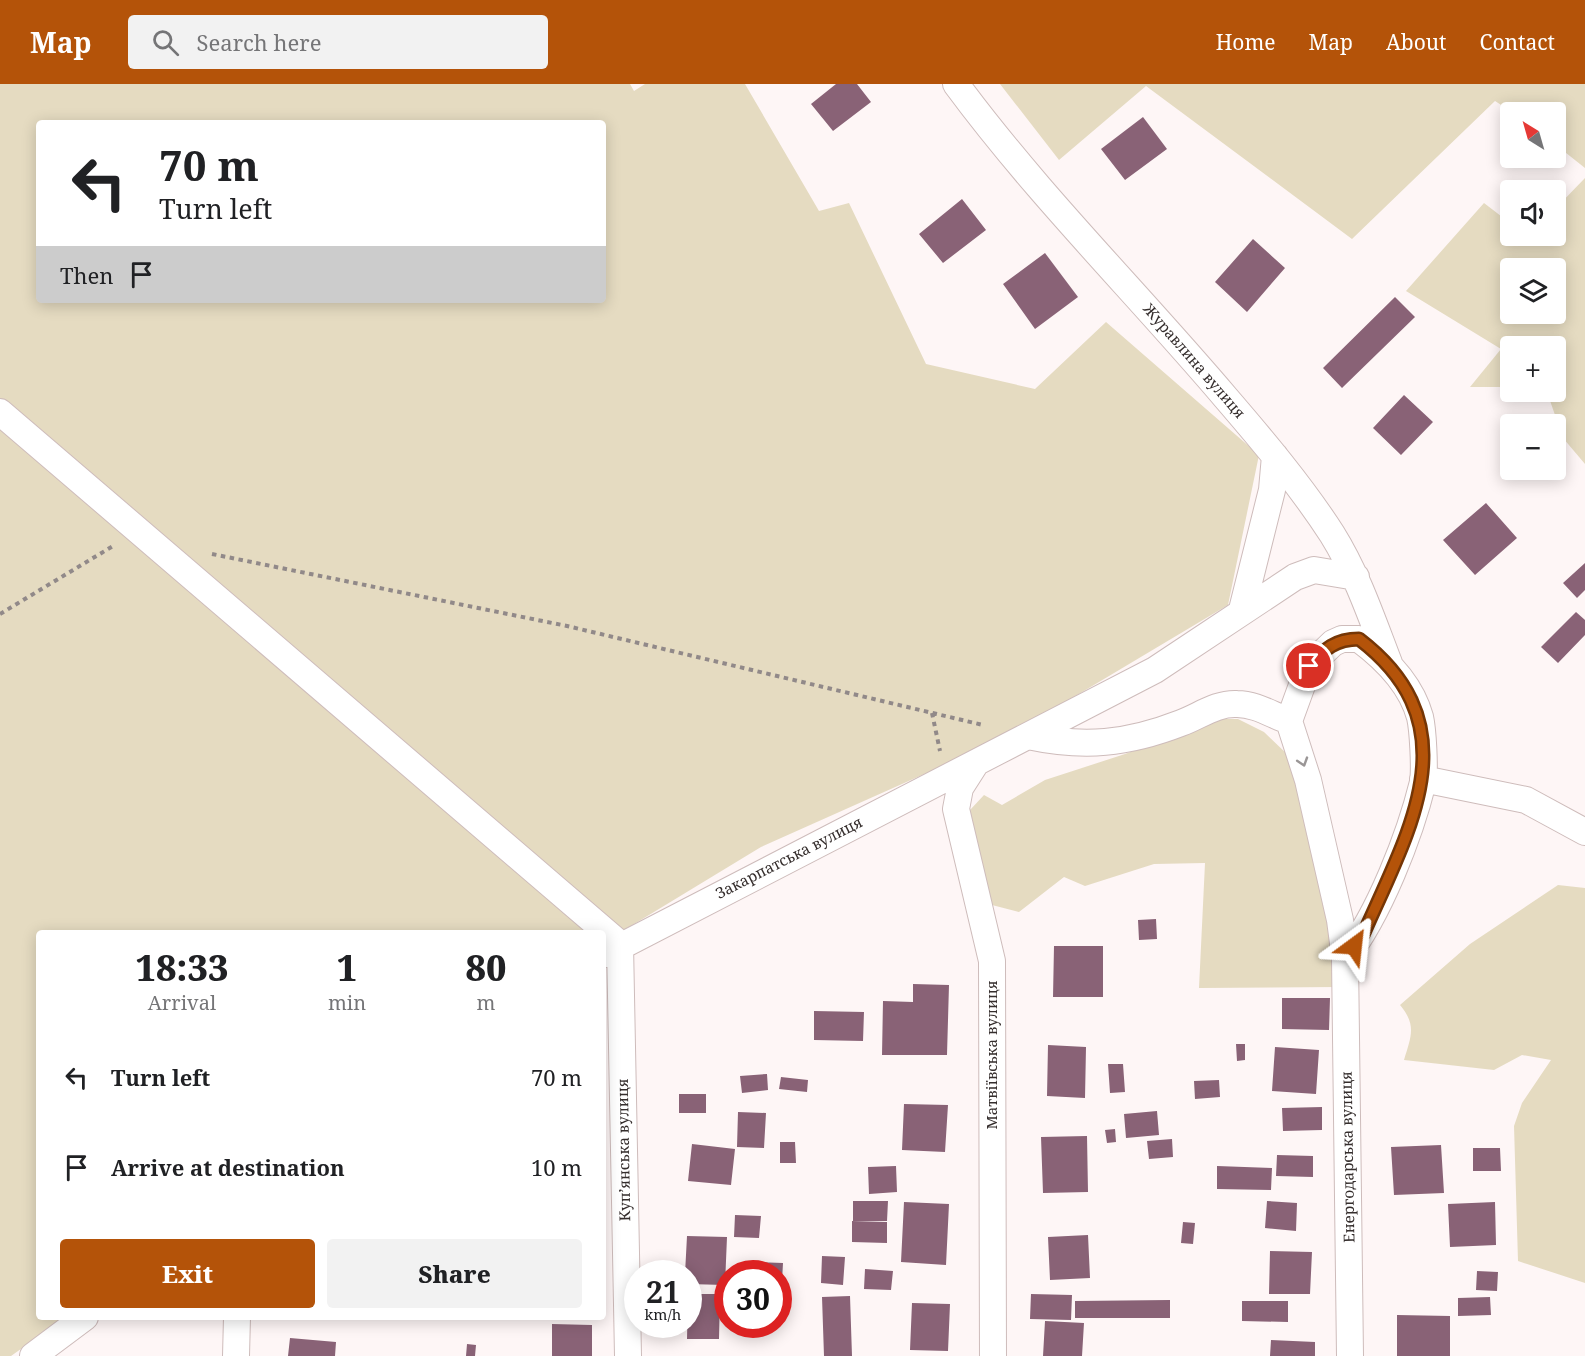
<!DOCTYPE html>
<html lang="en">
<head>
<meta charset="utf-8">
<style>
  body { margin:0; font-family:"Noto Serif",serif; background:#f2f2f2; color:#202124; height:100vh; display:flex; flex-direction:column; font-size:22px; white-space:nowrap }
  * { box-sizing:border-box; margin:0 }
  p { font-size:20px; color:#757577 }
  .icon { flex:none; width:33px; height:33px; fill:none; stroke:currentColor; stroke-width:2; stroke-linecap:round; stroke-linejoin:round }
  .map { position:relative; flex:1; overflow:hidden }
  .drawer { position:absolute; left:36px; top:846px; width:570px; height:390px; display:flex; flex-direction:column; background:#fff; border-radius:6px; box-shadow:0 3px 15px #0003 }
  .drawer>* { flex:none }
  .guide { position:absolute; left:36px; top:36px; width:570px; height:183px; border-radius:6px; box-shadow:0 3px 15px #0003; background:#fff; color:#202124; overflow:hidden }
  .needle { width:39px; rotate:323deg }
  .controls { position:absolute; left:1500px; top:18px; display:grid; gap:12px }
  .controls a { display:grid; place-items:center; width:66px; height:66px; border-radius:6px; background:#fff; box-shadow:0 3px 15px #0003; font-size:30px }
  .speed { position:absolute; left:624px; top:1176px; display:flex; gap:12px; font-size:30px; font-weight:700; text-align:center }
  .speed>* { display:grid; place-content:center; width:78px; height:78px; border-radius:50%; background:#fff; box-shadow:0 3px 15px #0003; line-height:1 }
  .speed small { font-size:15px; font-weight:400 }
  .speed .limit { border:9px solid #d22; background:#fff; color:#111 }
  .pin { position:absolute; display:grid; place-items:center; width:51px; height:51px; color:#fff; margin:-26px; border:3px solid #fff; border-radius:50%; box-shadow:0 2px 6px #0007 }
  .me { position:absolute; width:66px; margin:-33px; rotate:30deg; stroke-linejoin:round; filter:drop-shadow(0 0 4px #0008) }
  .turn { display:flex; align-items:center; gap:21px; height:126px; padding:0 24px; font-size:27px }
  .turn .icon { width:78px; height:78px; stroke-width:2.5 }
  .turn b { display:block; font-size:42px; line-height:51px }
  .then { display:flex; align-items:center; height:57px; padding:0 24px; background:#0003; gap:12px; font-size:22px }
  .eta { display:flex; justify-content:space-evenly; align-items:center; height:102px; text-align:center }
  .eta b { font-size:36px; font-weight:800; line-height:42px }
  .primary-button { display:flex; gap:12px; margin-top:auto; padding:12px 24px }
  .primary-button a { flex:1; height:69px; border-radius:6px; background:#b45309; color:#fff; font-size:24px; font-weight:800; line-height:69px; text-align:center }
  .primary-button a+a { background:#f2f2f2; color:#202124 }
  ul { padding:0; list-style:none }
  li { display:flex; align-items:center; gap:18px; height:90px; padding:0 24px }
  li div { flex:1 }
  li b { display:block; font-size:22px }
  li em { font-style:normal }
  header { display:flex; align-items:center; gap:36px; box-sizing:border-box; height:84px; padding:0 30px; background:#b45309; color:#fff }
  header strong { font-size:28px }
  nav { display:flex; gap:33px; margin-inline-start:auto; font-size:21px }
  .search { width:420px; height:54px; background:#f2f2f2; display:flex; align-items:center; gap:15px; box-sizing:border-box; padding:0 21px; border-radius:6px; color:#757577; font-size:22px }
  .map>svg:first-child { display:block }
  .green { fill:#e5dbc1; fill-rule:evenodd }
  .building { fill:#896276 }
  .lines { fill:none; stroke-linecap:round; stroke-linejoin:round }
  .minor-casing { stroke:#cebcbb; stroke-width:28 }
  .path { stroke:#918989; stroke-width:4; stroke-dasharray:4.5 4.5; stroke-linecap:butt }
  .minor { stroke:#fff; stroke-width:26 }
  .oneway { stroke:#9a9696 }
  .route-casing { stroke:#753606; stroke-width:15 }
  .route { stroke:#b45309; stroke-width:10 }
  .labels { text-anchor:middle; stroke-width:6; stroke-linejoin:round; paint-order:stroke }
  .street-label { font-size:15px; fill:#352e2d; stroke:#fff }
</style>
</head>
<body>
<header>
<strong>Map</strong>
<div class="search"><svg class="icon" aria-label="search" viewBox="0 0 24 24"><circle cx="10" cy="10" r="6"/><path d="M15 15l6 6"/></svg>Search here</div>
<nav><a>Home</a><a>Map</a><a>About</a><a>Contact</a></nav>
</header>
<div class="map">
<svg width="1585" height="1272" viewBox="0 0 1585 1272">
  <rect width="100%" height="100%" fill="#fef6f6"/>
  <path class="green" d="M0 0H630L634 7 645 0H745L819 127 849 119 926 280 1035 305 1106 238 1259 371 1228 521 1005 654 761 763 621 848 0 323ZM39 39H603V216H39Z
    M1000 0H1585V84L1556 61V28H1512L1495 17 1352 155 1146 2 1059 76Z
    M1585 94V380L1563 354 1547 308H1556V262H1510V303H1470L1501 265 1406 207 1484 119 1510 139V152H1556V124ZM1510 184H1556V230H1510Z
    M0 336 595 849H39V1233H66L11 1272H0Z
    M1219 635H1238L1264 648 1289 672 1309 733 1338 903 1199 904 1205 779 1154 780 1085 802 1064 793 1019 828 992 821 970 726 984 711 1002 721 1045 696 1125 670Z
    M1558 801 1585 804V1199L1518 1177 1514 1042 1522 1019 1551 976 1522 971 1494 986 1404 976C1411 953 1417 941 1400 921L1470 860Z"/>
  <path class="building" d="M836 0H857L871 18 833 47 811 20Z
    M1143 33 1167 65 1125 96 1101 65Z
    M962 115 986 146 943 179 919 150Z
    M1253 155 1285 184 1247 228 1215 198Z
    M1045 169 1078 213 1035 245 1003 200Z
    M1395 213 1415 233 1342 304 1323 284Z
    M1404 311 1433 338 1401 371 1373 344Z
    M1486 419 1517 454 1475 491 1443 456Z
    M1585 479V506L1577 514 1563 499Z
    M1576 528 1585 536V551L1558 579 1541 563Z
    M1156 835 1157 855 1139 856 1138 836Z
    M1054 862H1103V913H1053Z
    M913 900 949 901 947 971H882L883 917 913 918Z
    M1282 914H1330L1329 946 1282 945Z
    M814 927 864 928 863 957 814 956Z
    M1236 960H1245V976L1237 977Z
    M1048 961 1086 963 1085 1014 1047 1012Z
    M1275 963 1319 966 1316 1010 1272 1007Z
    M1108 980H1123L1125 1008 1110 1009Z
    M767 990 768 1006 742 1009 740 992Z
    M781 993 808 996 807 1008 779 1005Z
    M1219 996 1220 1013 1195 1015 1194 997Z
    M679 1010H706V1029H679Z
    M904 1020 948 1021 945 1068 902 1066Z
    M1322 1023V1046L1283 1047 1282 1024Z
    M1157 1027 1159 1051 1126 1054 1124 1030Z
    M738 1028 766 1029 764 1064 737 1063Z
    M1115 1045 1116 1058 1107 1059 1105 1046Z
    M1087 1052 1088 1108 1043 1109 1041 1053Z
    M1172 1055 1173 1073 1149 1075 1147 1057Z
    M780 1058H795L796 1079H780Z
    M692 1060 735 1065 731 1101 688 1097Z
    M1441 1061 1444 1109 1394 1111 1391 1063Z
    M1473 1064H1500L1501 1087H1473Z
    M1277 1071 1313 1072V1093L1276 1092Z
    M896 1082 897 1108 869 1110 868 1083Z
    M1217 1082 1272 1084 1271 1106 1217 1105Z
    M853 1117H888L887 1137H853Z
    M1267 1117 1297 1119 1296 1147 1265 1144Z
    M904 1118 949 1120 946 1181 901 1178Z
    M1495 1118 1496 1161 1450 1163 1448 1120Z
    M735 1131 761 1132 759 1154 734 1153Z
    M852 1137 887 1138V1159L852 1158Z
    M1183 1138 1195 1139 1193 1160 1181 1159Z
    M1088 1151 1090 1194 1050 1196 1048 1153Z
    M687 1152 727 1153 725 1201 688 1200V1190H685Z
    M1270 1167 1312 1168 1310 1210H1269Z
    M822 1172 845 1173 843 1201 821 1199Z
    M758 1178 783 1179 782 1197H778V1190H757Z
    M865 1185 893 1187 891 1206 864 1205Z
    M1477 1187 1498 1188 1497 1207 1476 1206Z
    M688 1210H720L719 1255H687Z
    M1031 1210 1072 1211 1071 1236 1030 1235Z
    M850 1212 852 1272H824L822 1213Z
    M1490 1213 1491 1231 1458 1232V1214Z
    M1170 1216V1234H1075V1217Z
    M1242 1217H1288V1238L1242 1237Z
    M912 1219 950 1220 948 1267 910 1266Z
    M1397 1231 1450 1232V1272H1397Z
    M1045 1237 1084 1239 1082 1272H1043Z
    M552 1240 592 1241V1272H552Z
    M290 1254 336 1258 335 1272H288Z
    M1271 1256 1315 1258V1272H1270Z
    M467 1260 476 1261 475 1272H466Z"/>
  <g class="lines">
    <defs>
      <path id="minor" d="M956 0C1038 111 1137 209 1226 314 1263 357 1301 402 1332 450 1357 490 1372 535 1389 579
        M0 328 620 860 628 1272
        M1242 526 1272 406 1275 372
        M1028 652C1084 664 1127 660 1181 639 1200 632 1216 619 1237 620 1256 620 1272 631 1289 637
        M976 679 960 704 956 725 992 877 993 1272
        M1423 695 1526 716 1585 748
        M606 870 1155 586 1295 493 1314 486 1356 493
        M1345 874C1379 831 1410 751 1423 698 1425 685 1423 646 1420 633 1411 600 1386 575 1359 555H1342L1333 559 1309 582 1289 637 1308 696 1340 836 1345 874 1350 1272
        M33 1272 85 1233
        M236 1272 237 1233"/>
    </defs>
    <use href="#minor" class="minor-casing"/>
    <path class="path" d="M212 470 567 542 983 641
      M0 530 113 462
      M932 629 940 667"/>
    <use href="#minor" class="minor"/>
  </g>
  <defs><path id="oneway-chevron" d="M-2-3.5L2.5 0L-2 3.5" fill="none" stroke-width="1.6" stroke-linecap="round" stroke-linejoin="round" transform="scale(1.5)"/></defs>
  <use class="oneway" href="#oneway-chevron" transform="translate(1303 678) rotate(72)"/>
  <g class="lines">
    <defs>
      <path id="route" d="M1309 582C1325 565 1335 555 1359 555 1473 642 1409 746 1363 851L1354 862"/>
    </defs>
    <use href="#route" class="route-casing"/>
    <use href="#route" class="route"/>
  </g>
  <g class="labels">
    <g class="street-label">
      <text transform="translate(1194 277) rotate(49)" y="5">Журавлина вулиця</text>
      <text transform="translate(789 774) rotate(-27)" y="5">Закарпатська вулиця</text>
      <text transform="translate(992 971) rotate(-90)" y="5">Матвіївська вулиця</text>
      <text transform="translate(624 1066) rotate(-91)" y="5">Купʼянська вулиця</text>
      <text transform="translate(1348 1073) rotate(-91)" y="5">Енергодарська вулиця</text>
    </g>
  </g>
</svg>
<div class="controls">
<a><svg class="needle" viewBox="-14 -14 28 28"><path d="M0-13l5 13h-10z" fill="#e53935"/><path d="M0 13l5-13h-10z" fill="#757577"/></svg></a>
<a><svg class="icon" aria-label="sound" viewBox="0 0 24 24"><path d="M4 9h4l5-4v14l-5-4H4zM17 9q2 3 0 6"/></svg></a>
<a><svg class="icon" aria-label="layers" viewBox="0 0 24 24"><path d="M12 4l9 5-9 5-9-5zM3 14l9 5 9-5"/></svg></a>
<a>+</a>
<a>−</a>
</div>
<div class="speed"><div>21<small>km/h</small></div><div class="limit">30</div></div>
<div class="pin" style="left:1309px;top:582px;background:#d93025"><svg class="icon" aria-label="arrive" viewBox="0 0 24 24"><path d="M6 21V4h12l-3 4 3 4H6"/></svg></div>
<svg class="me" style="left:1354px;top:862px" viewBox="-20 -20 40 40"><path d="M0-17L14 15 0 8-14 15z" fill="#b45309" stroke="#fff" stroke-width="4"/></svg>
<div class="guide">
<div class="turn"><svg class="icon" aria-label="left" viewBox="0 0 24 24"><path d="M17 20v-9H6M10 6l-5 5 5 5"/></svg><div><b>70 m</b>Turn left</div></div>
<div class="then">Then<svg class="icon" aria-label="arrive" viewBox="0 0 24 24"><path d="M6 21V4h12l-3 4 3 4H6"/></svg></div>
</div>
<section class="drawer">
<div class="eta">
<div><b>18:33</b><p>Arrival</p></div>
<div><b>1</b><p>min</p></div>
<div><b>80</b><p>m</p></div>
</div>
<ul>
<li><svg class="icon" aria-label="left" viewBox="0 0 24 24"><path d="M17 20v-9H6M10 6l-5 5 5 5"/></svg><div><b>Turn left</b></div><em>70 m</em></li>
<li><svg class="icon" aria-label="arrive" viewBox="0 0 24 24"><path d="M6 21V4h12l-3 4 3 4H6"/></svg><div><b>Arrive at destination</b></div><em>10 m</em></li>
</ul>
<div class="primary-button"><a>Exit</a><a>Share</a></div>
</section>
</div>
</body>
</html>
